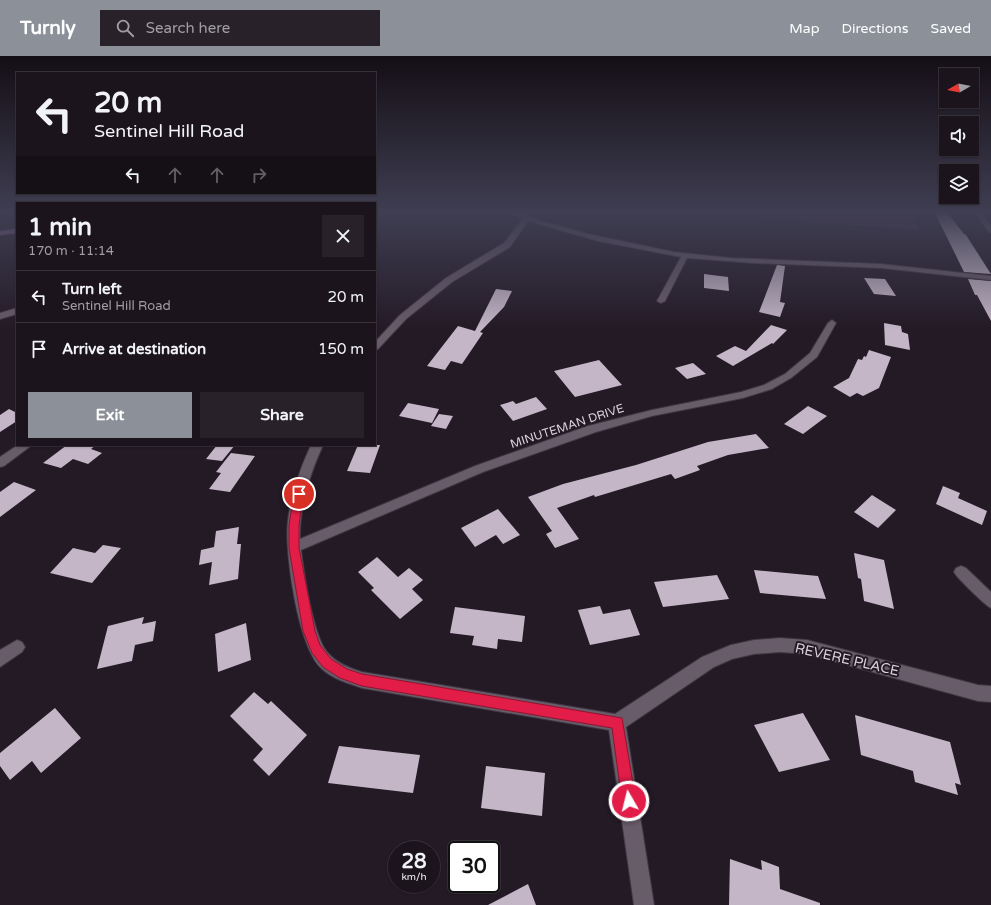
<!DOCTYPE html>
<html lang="en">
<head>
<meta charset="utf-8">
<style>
  body { margin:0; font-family:"Varela Round",sans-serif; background:#282129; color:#f1f3f6; height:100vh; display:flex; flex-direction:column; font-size:15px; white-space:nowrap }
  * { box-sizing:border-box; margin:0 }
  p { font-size:13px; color:#a09ea3 }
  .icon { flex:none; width:22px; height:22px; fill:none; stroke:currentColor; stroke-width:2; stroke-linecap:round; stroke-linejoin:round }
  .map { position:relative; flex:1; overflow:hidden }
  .sheet { position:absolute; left:16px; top:146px; width:360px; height:244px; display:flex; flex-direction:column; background:#1b141c; border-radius:0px; box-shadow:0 1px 3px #0004,0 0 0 1px #39333b }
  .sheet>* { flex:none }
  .guide { position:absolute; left:16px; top:16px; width:360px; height:122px; border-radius:0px; box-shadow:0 1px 3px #0004,0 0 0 1px #39333b; background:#1b141c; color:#f1f3f6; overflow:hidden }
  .needle { width:26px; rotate:261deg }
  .fabs { position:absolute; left:939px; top:12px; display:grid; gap:8px }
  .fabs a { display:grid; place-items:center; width:40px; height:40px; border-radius:0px; background:#1b141c; box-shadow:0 1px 3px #0004,0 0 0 1px #39333b; font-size:20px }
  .speed { position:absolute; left:388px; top:785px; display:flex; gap:8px; font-size:20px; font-weight:700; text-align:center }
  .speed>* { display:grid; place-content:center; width:52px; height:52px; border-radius:50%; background:#1b141c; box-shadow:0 1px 3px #0004,0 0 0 1px #39333b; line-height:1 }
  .speed small { font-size:10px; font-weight:400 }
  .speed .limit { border:2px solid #111; border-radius:6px; background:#fff; color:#111 }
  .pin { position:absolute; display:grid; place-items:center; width:34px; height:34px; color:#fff; margin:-17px; border:2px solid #fff; border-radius:50%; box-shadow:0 1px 4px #0007 }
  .me { position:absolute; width:44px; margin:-22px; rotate:352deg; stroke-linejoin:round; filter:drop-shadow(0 0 3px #0008) }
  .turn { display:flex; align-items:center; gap:14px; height:84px; padding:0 12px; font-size:18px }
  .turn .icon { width:52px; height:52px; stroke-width:2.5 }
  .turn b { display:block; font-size:28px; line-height:34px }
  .lanes { display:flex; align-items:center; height:38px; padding:0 12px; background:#0003; justify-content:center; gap:20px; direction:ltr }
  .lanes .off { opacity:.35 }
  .round { display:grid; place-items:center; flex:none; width:42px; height:42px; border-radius:0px; background:#282129 }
  .headline { display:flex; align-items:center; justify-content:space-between; height:68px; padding:0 12px }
  h1 { font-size:24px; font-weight:800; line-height:30px }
  .button { display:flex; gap:8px; margin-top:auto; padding:8px 12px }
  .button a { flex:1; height:46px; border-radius:0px; background:#8c9099; color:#fff; font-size:16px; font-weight:800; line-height:46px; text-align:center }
  .button a+a { background:#282129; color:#f1f3f6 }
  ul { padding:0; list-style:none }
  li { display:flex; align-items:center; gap:12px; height:52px; padding:0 12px; border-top:1px solid #39333b }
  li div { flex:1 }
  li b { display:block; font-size:15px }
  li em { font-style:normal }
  header { display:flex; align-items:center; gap:24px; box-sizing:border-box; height:56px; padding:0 20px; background:#8c9099; color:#fff }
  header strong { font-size:19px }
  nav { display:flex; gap:22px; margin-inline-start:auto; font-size:14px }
  .search { width:280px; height:36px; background:#282129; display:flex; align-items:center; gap:10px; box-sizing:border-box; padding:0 14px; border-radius:0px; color:#a09ea3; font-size:15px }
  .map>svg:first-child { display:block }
  .green { fill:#422347 }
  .building { fill:#c4b6c7 }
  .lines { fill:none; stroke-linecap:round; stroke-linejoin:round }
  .minor-casing { stroke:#3e3640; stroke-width:2 }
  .major-casing { stroke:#3e3640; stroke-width:2 }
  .minor { fill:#685b6a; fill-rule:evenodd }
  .major { fill:#9969a1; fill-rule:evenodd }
  .route { fill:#e11d48; stroke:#92132f }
  .labels { text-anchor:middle; stroke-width:4; stroke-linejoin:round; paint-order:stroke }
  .street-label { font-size:12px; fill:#dad2db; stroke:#241a26 }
  .near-street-label { font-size:14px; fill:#dad2db; stroke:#241a26 }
</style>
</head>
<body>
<header>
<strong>Turnly</strong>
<div class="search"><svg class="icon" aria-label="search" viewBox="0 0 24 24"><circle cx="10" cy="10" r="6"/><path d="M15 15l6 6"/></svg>Search here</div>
<nav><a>Map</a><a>Directions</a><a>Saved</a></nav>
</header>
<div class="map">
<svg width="991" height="849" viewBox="0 0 991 849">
  <rect width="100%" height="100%" fill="#241a26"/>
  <path class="green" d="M676 155H909L919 174 694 157Z"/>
  <path class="building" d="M934 155H946L964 178 966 179 991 218 964 216Z
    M777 209 785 210 780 246 785 247 780 261 759 256Z
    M704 218 728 221 729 235 704 232Z
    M864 222 885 223 896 240 874 238Z
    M968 223 991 225V265L977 239H975Z
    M496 233 512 235 504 251 480 276 483 277 462 308 451 305 445 314 427 310 458 270 475 275Z
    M884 267 901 270 902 276 908 278 910 294 885 289Z
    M771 269 787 274 773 288 772 287 733 310 716 300 735 290 746 295Z
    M869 294 891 301 879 332 863 340 857 337 850 341 833 331 849 322 858 303 862 304 864 300 866 301Z
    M599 304 622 329 575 341 554 315Z
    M693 307 706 318 687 323 675 312Z
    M536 341 547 353 513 365 500 349 513 345 516 348Z
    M408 347 439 353 432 367 399 360Z
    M808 350 827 360 803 378 784 368Z
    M9 353 17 357V365L0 376V359Z
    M439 358 453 360 446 373 431 370Z
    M756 378 769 392 728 399 697 410 700 414 675 423 671 418 595 441 594 439 557 452 579 483 555 492 546 478 552 475 528 441 563 428 636 409 708 386Z
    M67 389H96L91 393 102 397 88 408 73 403 61 412 43 407Z
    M217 389H235L222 405 206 403Z
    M358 389H380L370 417 347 415Z
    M231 397 255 400 230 436 209 433 221 417 216 416Z
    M14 426 36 434 0 461V436Z
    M943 430 960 437 958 442 987 455 982 469 936 448Z
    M872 439 896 454 878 472 854 456Z
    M498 453 520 479 503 488 496 479 475 491 461 472Z
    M239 471 237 488H241L238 523 209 529 212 506 199 509 201 494 214 491 216 475Z
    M103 489 121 492 92 527 50 517 73 492 95 497Z
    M854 497 884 504 894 553 864 545 861 523 858 522Z
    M377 501 398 521 409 512 423 524 412 533 423 544 400 563 371 534 374 532 358 516Z
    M754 514 818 520 826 543 760 537Z
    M717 519 729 543 663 551 654 526Z
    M600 550 603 558 630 553 640 579 590 589 578 554Z
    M455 551 525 560 522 586 498 583 497 593 472 589 474 580 450 577Z
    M144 561 142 568 156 565 153 585 135 589 132 605 97 613 108 570Z
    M246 567 251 604 218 616 215 578Z
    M254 636 268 648 271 645 307 679 269 720 253 704 263 693 230 660Z
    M55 652 81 682 41 717 32 705 10 724 0 710V697Z
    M803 657 830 704 779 716 754 669Z
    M855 659 950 686 961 729 955 727 958 739 915 726 913 715 861 699Z
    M339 690 420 699 413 737 328 727Z
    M486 710 545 717 542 760 481 752Z
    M730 803 762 814 761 804 779 811 780 833 820 847V849H729Z
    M528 828 536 849H488Z"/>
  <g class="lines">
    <defs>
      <path id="minor" d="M509 155H518L541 165 588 178 674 196 731 202 881 208 991 220V224L881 212 753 207 687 202 665 245 661 247 657 245 681 201 598 185 528 165 510 191 452 226 406 263 378 293 375 294V286L400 259 446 222 504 187 523 163Z
        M974 155H980L991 170V177L989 176Z
        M17 252V258L0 263V257Z
        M832 264 836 267 817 301 791 322 772 333 743 342 652 360 596 376 483 416 301 494C304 518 313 579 327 596 336 607 349 612 362 616L615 658 702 601 731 589 754 584 780 582 807 584 978 629 991 630V646L978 645 807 598 780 596 754 598 732 603 714 611 626 671 654 849H634L609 674 362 632C348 627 332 623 321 612 298 590 284 496 288 464 291 438 300 413 311 389H323C310 418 299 450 300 483L475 410 588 370 652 354 741 336 764 329 785 318 810 297 828 267Z
        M18 389H32L4 410 0 411V401Z
        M961 510 966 512 991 536V552C986 550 957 522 954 516L956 512Z
        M17 584 22 586 25 591 22 596 0 611V594Z"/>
      <path id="major" d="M17 173V177L0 179V175Z"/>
    </defs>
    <use href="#minor" class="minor-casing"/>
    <use href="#major" class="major-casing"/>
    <use href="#minor" class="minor"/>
    <use href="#major" class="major"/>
  </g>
  <linearGradient id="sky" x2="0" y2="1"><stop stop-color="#140e15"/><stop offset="0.57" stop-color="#3f3e52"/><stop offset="1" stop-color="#3f3e52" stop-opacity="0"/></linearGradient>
  <rect width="991" height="274" fill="url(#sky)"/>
  <path class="route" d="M299 434 303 438 299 469V492L315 575 320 589 331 603 347 613 362 618 622 662 636 745 634 750 629 752 624 750 622 745 612 672 362 630 340 622 323 611 312 597 303 575 289 492V469L294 438Z"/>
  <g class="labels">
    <g class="street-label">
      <text transform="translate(567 370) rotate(-18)" y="4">MINUTEMAN DRIVE</text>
    </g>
    <g class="near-street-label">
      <text transform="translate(847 603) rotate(13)" y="5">REVERE PLACE</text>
    </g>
  </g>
</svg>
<div class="fabs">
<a><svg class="needle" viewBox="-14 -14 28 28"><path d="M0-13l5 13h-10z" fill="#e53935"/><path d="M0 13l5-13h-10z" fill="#a09ea3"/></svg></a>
<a><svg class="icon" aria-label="sound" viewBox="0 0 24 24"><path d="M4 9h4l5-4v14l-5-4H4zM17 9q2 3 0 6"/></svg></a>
<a><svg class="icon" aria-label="layers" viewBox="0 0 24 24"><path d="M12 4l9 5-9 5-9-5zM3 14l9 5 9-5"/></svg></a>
</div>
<div class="speed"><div>28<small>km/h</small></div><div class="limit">30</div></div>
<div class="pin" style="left:299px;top:438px;background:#d93025"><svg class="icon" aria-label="arrive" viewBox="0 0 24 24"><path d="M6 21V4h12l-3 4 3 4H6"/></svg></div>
<svg class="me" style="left:629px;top:745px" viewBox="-20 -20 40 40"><circle r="17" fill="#e11d48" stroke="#fff" stroke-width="3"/><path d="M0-11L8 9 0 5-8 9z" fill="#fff"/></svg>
<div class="guide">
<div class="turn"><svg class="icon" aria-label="left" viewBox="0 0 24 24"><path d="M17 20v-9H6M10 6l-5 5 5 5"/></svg><div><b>20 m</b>Sentinel Hill Road</div></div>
<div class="lanes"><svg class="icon" aria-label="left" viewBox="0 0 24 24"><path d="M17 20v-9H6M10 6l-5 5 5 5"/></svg><svg class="icon off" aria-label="ahead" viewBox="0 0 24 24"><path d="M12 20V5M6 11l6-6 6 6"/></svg><svg class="icon off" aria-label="ahead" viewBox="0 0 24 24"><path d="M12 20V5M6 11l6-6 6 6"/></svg><svg class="icon off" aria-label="right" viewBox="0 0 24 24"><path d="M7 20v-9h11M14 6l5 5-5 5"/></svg></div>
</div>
<section class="sheet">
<div class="headline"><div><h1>1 min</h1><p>170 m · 11:14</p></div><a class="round"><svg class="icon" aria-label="close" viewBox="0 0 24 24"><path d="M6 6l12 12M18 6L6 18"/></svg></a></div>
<ul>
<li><svg class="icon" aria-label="left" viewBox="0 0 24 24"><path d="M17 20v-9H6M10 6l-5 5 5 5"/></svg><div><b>Turn left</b><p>Sentinel Hill Road</p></div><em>20 m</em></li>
<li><svg class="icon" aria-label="arrive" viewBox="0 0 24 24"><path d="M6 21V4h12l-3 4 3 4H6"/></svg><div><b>Arrive at destination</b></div><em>150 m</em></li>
</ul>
<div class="button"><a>Exit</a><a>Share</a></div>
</section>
</div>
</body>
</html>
